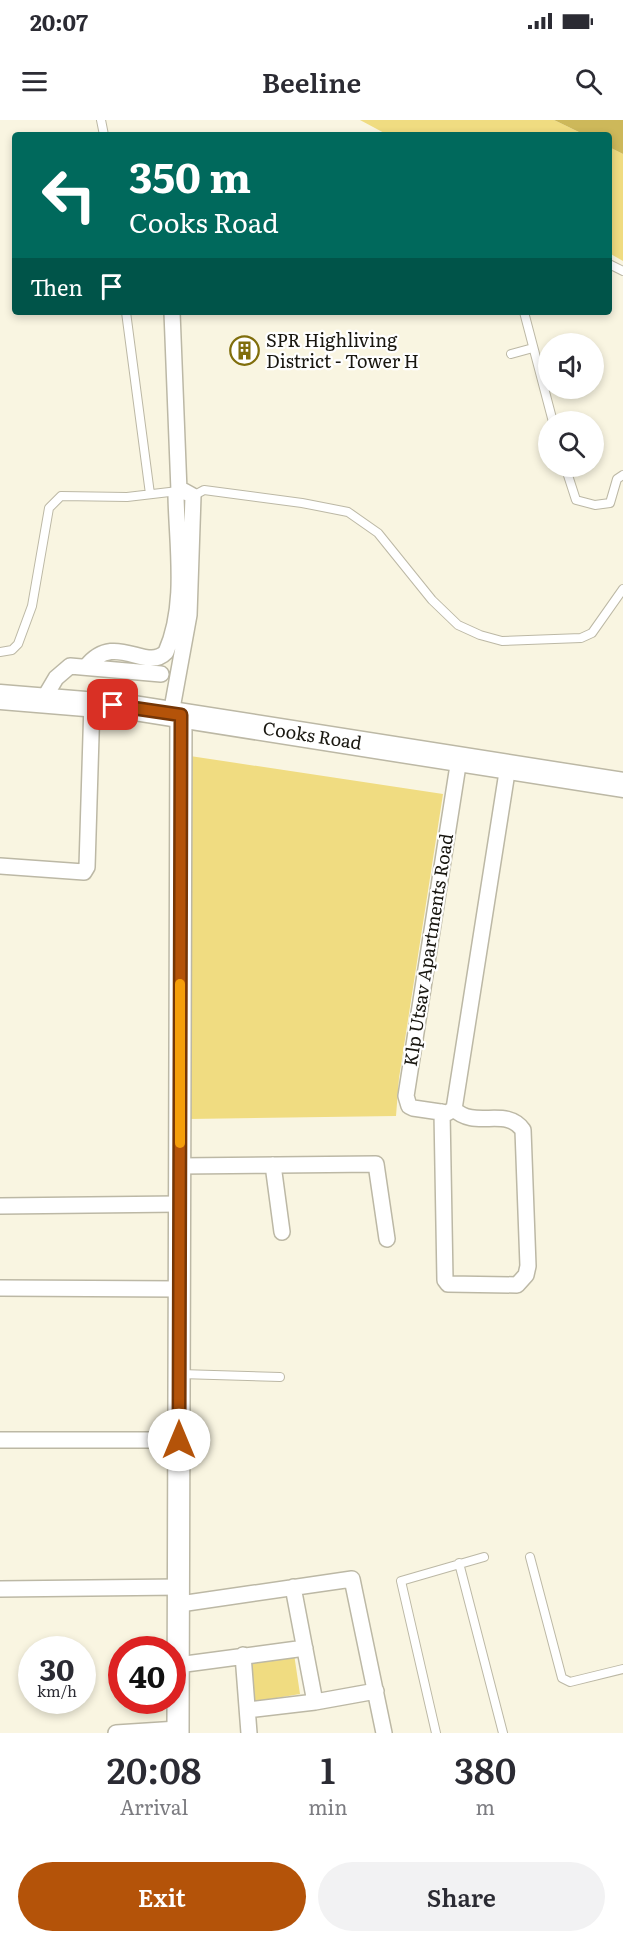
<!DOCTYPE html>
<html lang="en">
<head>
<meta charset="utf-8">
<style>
  body { margin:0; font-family:Literata,serif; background:#f2f2f3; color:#2b2b33; height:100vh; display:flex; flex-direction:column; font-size:22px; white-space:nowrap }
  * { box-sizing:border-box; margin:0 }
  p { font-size:20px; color:#7c7c81 }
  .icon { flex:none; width:33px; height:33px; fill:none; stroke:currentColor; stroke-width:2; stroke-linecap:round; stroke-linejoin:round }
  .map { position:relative; height:1613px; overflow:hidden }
  .panel { display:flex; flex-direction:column; background:#fff; flex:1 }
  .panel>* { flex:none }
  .banner { position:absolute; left:12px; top:12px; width:600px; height:183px; border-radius:6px; box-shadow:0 3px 9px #0003; background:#00695c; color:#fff; overflow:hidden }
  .tools { position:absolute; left:538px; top:213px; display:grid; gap:12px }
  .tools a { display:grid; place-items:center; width:66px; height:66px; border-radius:50%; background:#fff; box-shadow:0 3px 9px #0003; font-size:30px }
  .speed { position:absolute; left:18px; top:1516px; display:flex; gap:12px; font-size:30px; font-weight:700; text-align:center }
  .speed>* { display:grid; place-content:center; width:78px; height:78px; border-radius:50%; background:#fff; box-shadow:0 3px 9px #0003; line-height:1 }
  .speed small { font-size:15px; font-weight:400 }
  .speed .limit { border:9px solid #d22; background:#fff; color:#111 }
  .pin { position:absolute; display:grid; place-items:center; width:51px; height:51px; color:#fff; margin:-26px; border-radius:12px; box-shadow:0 3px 9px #0006 }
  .me { position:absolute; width:66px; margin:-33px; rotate:0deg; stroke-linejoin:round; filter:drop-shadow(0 0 4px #0008) }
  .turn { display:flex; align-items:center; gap:21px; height:126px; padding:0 18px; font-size:27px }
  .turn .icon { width:78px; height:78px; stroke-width:2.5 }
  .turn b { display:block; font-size:42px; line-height:51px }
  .then { display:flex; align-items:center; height:57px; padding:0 18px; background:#0003; gap:12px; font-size:22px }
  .eta { display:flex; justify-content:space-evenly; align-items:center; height:102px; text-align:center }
  .eta b { font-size:36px; font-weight:600; line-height:42px }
  .primary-button { display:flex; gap:12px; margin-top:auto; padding:12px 18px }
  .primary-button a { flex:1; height:69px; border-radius:36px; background:#b45309; color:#fff; font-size:24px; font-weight:600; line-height:69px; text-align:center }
  .primary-button a+a { background:#f2f2f3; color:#2b2b33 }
  .status { display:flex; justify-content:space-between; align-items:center; height:42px; padding:0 30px; background:#fff; direction:ltr }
  .status svg { height:16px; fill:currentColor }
  header { display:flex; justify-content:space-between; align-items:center; height:78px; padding:0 18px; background:#fff; font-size:27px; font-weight:600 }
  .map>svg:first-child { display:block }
  .green { fill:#f0dc81 }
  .water { fill:#cdb85a }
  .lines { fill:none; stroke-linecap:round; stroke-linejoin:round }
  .lane-casing { stroke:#bcb8a5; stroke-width:10 }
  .street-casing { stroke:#bcb8a5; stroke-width:18 }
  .secondary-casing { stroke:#bcb8a5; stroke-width:24 }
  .primary-casing { stroke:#bcb8a5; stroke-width:27 }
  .lane { stroke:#fff; stroke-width:8 }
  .street { stroke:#fff; stroke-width:15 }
  .secondary { stroke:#fff; stroke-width:21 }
  .primary { stroke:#fff; stroke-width:24 }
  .route-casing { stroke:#753606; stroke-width:15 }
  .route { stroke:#b45309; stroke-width:10 }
  .slow { stroke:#f59e0b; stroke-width:10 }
  .labels { text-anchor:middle; stroke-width:4.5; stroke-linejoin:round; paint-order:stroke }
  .poi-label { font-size:18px; fill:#191710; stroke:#fff; text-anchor:start }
  .street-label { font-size:18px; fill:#191710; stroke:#fff }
</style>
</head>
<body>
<div class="status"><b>20:07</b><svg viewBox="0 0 49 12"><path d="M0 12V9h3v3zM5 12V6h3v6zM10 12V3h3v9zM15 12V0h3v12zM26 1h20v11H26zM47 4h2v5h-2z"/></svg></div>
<header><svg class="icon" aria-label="menu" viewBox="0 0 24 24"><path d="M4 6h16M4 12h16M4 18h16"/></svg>Beeline<svg class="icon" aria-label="search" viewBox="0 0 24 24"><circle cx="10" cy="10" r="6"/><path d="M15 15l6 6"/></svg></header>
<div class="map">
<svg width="623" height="1613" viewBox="0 0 623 1613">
  <rect width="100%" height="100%" fill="#f9f5e1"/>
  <path class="green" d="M360 0H554L585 15H388Z
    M609 27 623 34V141L609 133Z
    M190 636 443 674 399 958 396 996 188 999Z
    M294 1534 300 1574 252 1582 245 1542Z"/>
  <path class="water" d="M554 0H623V34L609 27V15H585Z"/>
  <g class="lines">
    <defs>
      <path id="lane" d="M101 0 104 15
        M609 144 623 151
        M126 192 150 374
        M524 192 553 302
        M511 234 533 228
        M565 346 576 380 595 385 610 383 617 359 623 355
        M193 376 204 370 302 383 348 392 378 413 432 480 458 505 480 515 502 521 581 518 592 513 623 469
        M0 532 12 530 18 524 32 486 49 388 61 376 127 377 178 371
        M180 1254 280 1257
        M530 1437 562 1558 570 1562 623 1549
        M459 1443 503 1613
        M436 1613 401 1461 484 1437"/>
      <path id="street" d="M172 192 179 371
        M86 547C115 510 146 553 166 532 187 485 177 426 176 376L179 371H184L193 376 189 495 171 594
        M43 580 56 558 70 546 161 554
        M459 639 406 976 409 986 413 988 447 993 454 989 508 646
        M0 746 84 752 87 747 92 583
        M442 992 445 1160 448 1164 517 1165 526 1155 528 1146 523 1010C506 986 475 1010 454 989
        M273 1045 282 1112
        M180 1046 376 1044 387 1119
        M0 1086 179 1084
        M0 1168 179 1169
        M0 1320H179
        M0 1469 180 1467
        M180 1484 352 1459 384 1613
        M243 1535 249 1613
        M178 1545 305 1528
        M315 1582 376 1571
        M248 1590 315 1582 293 1467
        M116 1613 178 1609"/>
      <path id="secondary" d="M178 1613 181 595"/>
      <g id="primary">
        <path id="s1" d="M0 577 134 588 623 665"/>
      </g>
    </defs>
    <use href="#lane" class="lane-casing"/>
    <use href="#street" class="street-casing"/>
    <use href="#secondary" class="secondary-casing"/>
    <use href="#primary" class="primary-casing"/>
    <use href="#lane" class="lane"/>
    <use href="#street" class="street"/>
    <use href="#secondary" class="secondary"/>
    <use href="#primary" class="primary"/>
  </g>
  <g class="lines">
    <defs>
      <path id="route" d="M113 585 181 595 179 1320"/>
    </defs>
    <use href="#route" class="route-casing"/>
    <use href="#route" class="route"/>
    <path class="slow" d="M180 1023V864"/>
  </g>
  <defs>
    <symbol id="building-ring" viewBox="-11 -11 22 22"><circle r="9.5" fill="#fff" stroke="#806e0c" stroke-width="1.5"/><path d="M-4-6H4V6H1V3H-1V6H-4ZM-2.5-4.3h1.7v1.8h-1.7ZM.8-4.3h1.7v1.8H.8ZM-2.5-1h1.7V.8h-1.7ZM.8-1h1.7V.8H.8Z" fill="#806e0c"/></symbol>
  </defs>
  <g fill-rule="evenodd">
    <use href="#building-ring" x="228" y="214" width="33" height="33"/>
  </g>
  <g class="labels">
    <g class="poi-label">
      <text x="266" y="227">SPR Highliving<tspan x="266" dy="21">District - Tower H</tspan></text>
    </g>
    <g class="street-label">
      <text dy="6" stroke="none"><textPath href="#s1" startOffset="315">Cooks Road</textPath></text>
      <text transform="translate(429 830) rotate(-81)" y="6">Klp Utsav Apartments Road</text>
    </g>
  </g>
</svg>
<div class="tools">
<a><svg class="icon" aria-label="sound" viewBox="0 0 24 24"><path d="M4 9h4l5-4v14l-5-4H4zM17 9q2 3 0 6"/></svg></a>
<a><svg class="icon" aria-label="search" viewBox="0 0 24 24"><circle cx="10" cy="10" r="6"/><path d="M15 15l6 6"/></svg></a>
</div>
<div class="speed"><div>30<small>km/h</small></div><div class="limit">40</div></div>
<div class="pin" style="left:113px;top:585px;background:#d93025"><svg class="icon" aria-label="arrive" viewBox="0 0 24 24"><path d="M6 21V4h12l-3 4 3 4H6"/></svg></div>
<svg class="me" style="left:179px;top:1320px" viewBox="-20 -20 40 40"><circle r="19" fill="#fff"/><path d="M0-13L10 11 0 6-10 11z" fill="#b45309"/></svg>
<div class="banner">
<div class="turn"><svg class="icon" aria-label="left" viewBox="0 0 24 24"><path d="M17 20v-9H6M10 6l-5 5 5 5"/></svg><div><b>350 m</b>Cooks Road</div></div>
<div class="then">Then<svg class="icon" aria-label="arrive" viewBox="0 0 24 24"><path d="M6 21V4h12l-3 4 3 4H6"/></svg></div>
</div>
</div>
<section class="panel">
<div class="eta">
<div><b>20:08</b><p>Arrival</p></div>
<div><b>1</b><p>min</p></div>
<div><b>380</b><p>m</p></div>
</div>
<div class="primary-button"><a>Exit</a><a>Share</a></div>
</section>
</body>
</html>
